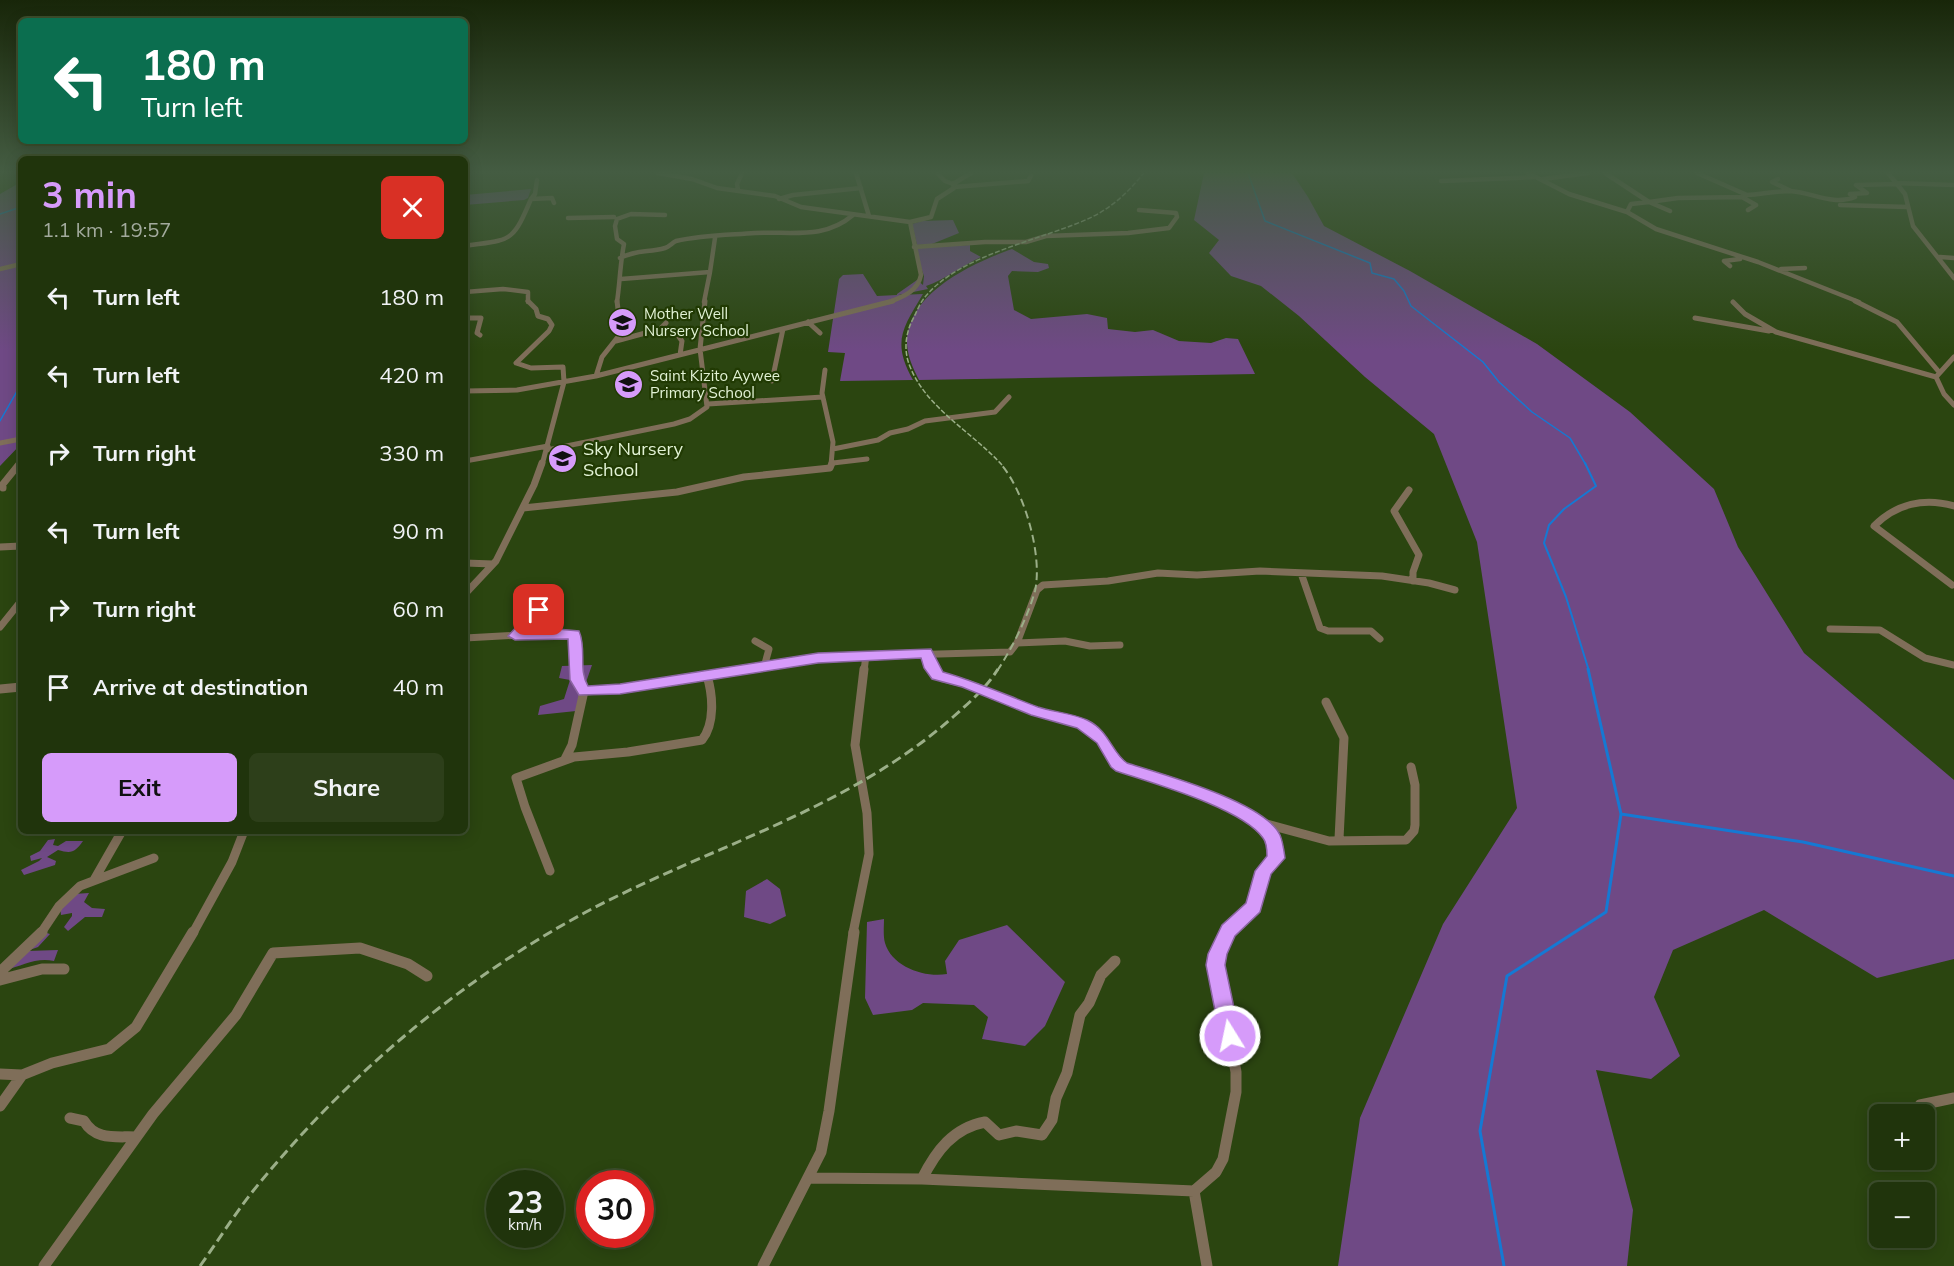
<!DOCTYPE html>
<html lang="en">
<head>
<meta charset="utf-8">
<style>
  body { margin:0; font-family:Mulish,sans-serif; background:#2d3f1a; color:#f1f3f6; height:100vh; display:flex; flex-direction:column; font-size:22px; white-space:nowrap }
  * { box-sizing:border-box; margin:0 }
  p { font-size:20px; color:#a2aa9d }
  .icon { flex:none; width:33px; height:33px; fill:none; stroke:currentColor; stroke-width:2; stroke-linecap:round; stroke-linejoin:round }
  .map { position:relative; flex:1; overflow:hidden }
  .details { position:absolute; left:18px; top:156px; width:450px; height:678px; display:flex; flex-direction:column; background:#20340c; border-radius:9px; box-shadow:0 3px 15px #0003,0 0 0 2px #3d4f2d }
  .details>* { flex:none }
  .guide { position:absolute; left:18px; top:18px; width:450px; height:126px; border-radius:9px; box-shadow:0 3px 15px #0003,0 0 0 2px #3d4f2d; background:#0b6e4f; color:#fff; overflow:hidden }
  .controls { position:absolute; left:1869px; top:1104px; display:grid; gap:12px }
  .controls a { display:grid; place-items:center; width:66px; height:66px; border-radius:9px; background:#20340c; box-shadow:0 3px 15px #0003,0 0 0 2px #3d4f2d; font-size:30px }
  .speed { position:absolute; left:486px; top:1170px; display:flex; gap:12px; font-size:30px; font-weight:700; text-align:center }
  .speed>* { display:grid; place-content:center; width:78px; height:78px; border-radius:50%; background:#20340c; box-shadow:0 3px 15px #0003,0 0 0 2px #3d4f2d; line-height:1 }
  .speed small { font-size:15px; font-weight:400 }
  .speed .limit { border:9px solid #d22; background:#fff; color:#111 }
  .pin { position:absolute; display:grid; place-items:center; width:51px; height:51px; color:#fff; margin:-26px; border-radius:12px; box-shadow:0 3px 9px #0006 }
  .me { position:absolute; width:66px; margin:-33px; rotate:350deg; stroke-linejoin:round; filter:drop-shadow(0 0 4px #0008) }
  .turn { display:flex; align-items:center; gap:21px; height:126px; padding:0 24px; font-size:27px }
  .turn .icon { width:78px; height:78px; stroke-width:2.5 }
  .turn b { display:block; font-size:42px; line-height:51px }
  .round { display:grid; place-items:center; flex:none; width:63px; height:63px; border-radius:9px; background:#2d3f1a }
  .summary { display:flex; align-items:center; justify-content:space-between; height:102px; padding:0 24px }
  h1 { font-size:36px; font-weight:700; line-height:45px; color:#d69bfa }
  .action { display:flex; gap:12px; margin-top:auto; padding:12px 24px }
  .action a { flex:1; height:69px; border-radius:9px; background:#d69bfa; color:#111; font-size:24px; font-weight:700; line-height:69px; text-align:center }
  .action a+a { background:#2d3f1a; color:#f1f3f6 }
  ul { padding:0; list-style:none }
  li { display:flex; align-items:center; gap:18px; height:78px; padding:0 24px }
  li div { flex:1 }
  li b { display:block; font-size:22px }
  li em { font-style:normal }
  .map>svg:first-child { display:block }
  .green { fill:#6f4985 }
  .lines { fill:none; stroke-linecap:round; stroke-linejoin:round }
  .stream-far2 { stroke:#1579d3; stroke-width:1.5 }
  .stream-far1 { stroke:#1579d3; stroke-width:2 }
  .stream { stroke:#1579d3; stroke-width:3 }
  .minor-far4 { stroke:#7f6e59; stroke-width:4.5 }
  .minor-far3 { stroke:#7f6e59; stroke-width:5 }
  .minor-far2 { stroke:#7f6e59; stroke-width:7 }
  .minor-far1 { stroke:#7f6e59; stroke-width:9 }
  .minor { stroke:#7f6e59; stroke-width:11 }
  .rail-far2 { stroke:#9baf88; stroke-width:1.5; stroke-dasharray:5 2; stroke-linecap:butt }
  .rail-far1 { stroke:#9baf88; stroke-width:2; stroke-dasharray:8 4.5; stroke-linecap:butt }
  .rail { stroke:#9baf88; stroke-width:3; stroke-dasharray:10 5; stroke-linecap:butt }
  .route { fill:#d69bfa; stroke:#8b65a2; stroke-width:1.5 }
  .labels { text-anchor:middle; stroke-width:4.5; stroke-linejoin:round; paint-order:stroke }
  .far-poi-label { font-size:15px; fill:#e2f2d5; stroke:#213a03; text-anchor:start }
  .poi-label { font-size:18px; fill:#e2f2d5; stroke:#213a03; text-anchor:start }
</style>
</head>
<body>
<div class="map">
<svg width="1954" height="1266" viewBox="0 0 1954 1266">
  <rect width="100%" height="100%" fill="#2b4510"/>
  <path class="green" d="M1204 173H1292L1308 197 1324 226 1410 271 1537 344 1630 412 1714 489 1738 547 1804 653 1954 780V959L1877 978 1764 910 1673 950 1654 997 1680 1056 1651 1079 1596 1070 1633 1210 1627 1266H1338L1360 1118 1443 924 1517 808 1477 542 1434 434 1365 377 1299 316 1261 286 1231 276 1209 253 1219 240 1194 220Z
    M21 182V444L0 466V194Z
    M531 189 528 198 524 200 465 205V195Z
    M953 220 959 233 932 244 917 245 912 224 922 221Z
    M970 245V251L981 257C962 266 944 280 926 286L928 289 898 295 923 294C902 329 892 342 913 380L840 381 845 353 828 352 839 279 843 275 863 274 877 296 897 295V294L917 280 923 285 924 276 914 248Z
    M1012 249 1034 262 1048 264 1049 268 1038 272 1012 271 1008 276 1014 310 1031 319 1087 314 1107 318 1108 329 1135 332 1153 330 1179 341 1211 343 1226 338 1238 339 1255 374 919 380C913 368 908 358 907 344 906 293 973 263 1012 249Z
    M592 665 576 711 538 715 540 706 564 699 570 680 559 678 562 666Z
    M55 839 53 845 58 846 66 841H83C75 852 72 854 58 850L47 857 56 861 55 865 24 875 21 870 39 861 42 858 31 861 30 856 40 851 48 840Z
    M767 879 780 889 786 916 770 924 744 917 746 891Z
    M89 893 84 902 92 908 105 909 102 917H85L68 931 64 927 72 916V913L61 915 60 906 73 894Z
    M884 919C884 926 883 936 885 943 892 967 925 978 947 974L945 961 959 940 1007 925 1065 982 1045 1026 1025 1046 982 1039 988 1017 974 1005 923 1003 912 1010 873 1015 865 998 867 922Z
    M40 931 50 934 38 947 27 951 58 950 54 961C36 957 22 966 5 970Z"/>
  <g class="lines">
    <path class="stream-far2" d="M1248 173 1265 221 1370 263 1372 273 1394 279 1404 291 1411 306 1483 362 1499 382 1532 412 1570 438 1586 465
      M0 214 21 207
      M0 421 20 386 21 379"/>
    <path class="stream-far1" d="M1585 463 1596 486 1564 509 1549 525 1544 543 1566 597 1589 671"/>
    <path class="stream" d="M1621 814 1803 842 1954 876
      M1504 1266 1480 1131 1507 976 1606 912 1621 814 1588 669"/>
    <path class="minor-far4" d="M658 173 692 179 717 188 775 196 801 207 910 222 921 275C918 291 903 297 889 302
      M856 173 869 216
      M1528 173 1569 194 1627 212 1656 229 1758 262 1859 302
      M1605 173 1649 202 1631 204 1627 212
      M1697 173 1747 195
      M1888 173 1905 194 1913 226 1954 278
      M1543 179 1588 173
      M1778 179 1772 182 1791 191
      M1441 181 1535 177
      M1896 183 1954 185
      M953 184 971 173
      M954 187 1028 181 1031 176
      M738 190 737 184 742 173
      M531 199 535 194 537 180
      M779 199 793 195 861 188
      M1840 205 1908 207
      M1748 210 1756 205 1742 197 1747 195C1761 194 1776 191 1790 191 1811 192 1833 206 1855 197L1850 194 1867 193 1856 185 1896 184
      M1670 211 1649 202 1678 198 1742 197
      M568 218 614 217
      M910 222 931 217 937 199 954 188 953 184 945 181 937 173
      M465 246C511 239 512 244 531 199L552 198 554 203
      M914 247 985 242H1026L1046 236 1128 233 1169 228 1177 217 1176 213 1139 210
      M1940 257 1954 258
      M620 258C639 249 648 253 665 248 669 247 672 243 676 241 702 235 729 235 755 233 791 231 824 240 853 215
      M1730 266 1724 261 1740 259
      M0 269 21 264
      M1781 269 1805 268
      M621 279 710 272 715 238
      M465 292 503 289 528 292V302
      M617 302C620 282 620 264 624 244L617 239 615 226 617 219 631 214 665 215
      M704 302 710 272"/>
    <path class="minor-far3" d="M528 301 536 309 538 316 548 319 552 325 549 331 516 363 531 368 563 367 564 382 542 465
      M1855 301 1897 322 1939 372
      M1733 302 1745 314 1776 332 1936 377
      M465 318H481L477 333 480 335
      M1695 318 1769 331
      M808 322 820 333
      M679 337 682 341 680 355
      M616 341 660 329 666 323
      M1954 357 1936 377 1944 394 1954 405
      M825 370 822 393 833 442 831 465
      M596 376 602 357 621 333 617 301
      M772 381 783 329
      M465 391 517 390 596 376 893 301
      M708 404 823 397
      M0 443 21 439
      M833 449 878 440 890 433 908 429 925 421 995 412 1009 397
      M547 450 674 424 690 419 707 407 700 349 705 301
      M465 461 548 446
      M833 463 867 459
      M19 465 21 462"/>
    <path class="minor-far2" d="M3 488V484L20 463
      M1409 490 1394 511 1419 555 1413 572V581
      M523 508 677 492 744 477 830 468 832 463
      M0 547 21 546
      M465 563 493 564
      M1301 573 1320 628 1328 631H1371L1380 639
      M1952 585 1874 526C1896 504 1924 497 1954 506
      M465 594 496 561 534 485 542 463
      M0 627 21 601
      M1830 629 1880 630 1925 658 1954 665
      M515 636 544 603
      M465 638 557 633 574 635 576 671
      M755 641 769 649 764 667
      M1017 643 1037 590 1043 585 1108 581 1158 573 1197 575 1260 571 1382 576 1429 583 1455 590
      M926 653 934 671
      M739 671 832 657 1010 652 1017 643 1065 641 1090 646 1120 645
      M864 671 866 655"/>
    <path class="minor-far1" d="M576 669 577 680 584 691
      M933 669 943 678 967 684 1036 712 1082 724 1102 739 1116 763 1122 767C1163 779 1246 800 1272 836 1276 842 1277 851 1276 858L1264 871 1254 907 1228 933
      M0 689 21 687
      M584 691 620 689 749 669
      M1326 702 1344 738 1339 839
      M565 759 572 745 584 691
      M1259 822 1329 841 1406 840 1414 831 1415 825V785L1411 767
      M550 871 525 807 516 778 574 757 628 752 702 740C715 724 713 695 707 676
      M94 880 122 831
      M41 933 59 906 80 886 154 858
      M193 933 232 862 244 831
      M853 933 869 854 867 813 855 745 864 669"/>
    <path class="minor" d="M0 972 42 932
      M0 980 42 969H64
      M0 1074 22 1075
      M1920 1105 1954 1098
      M0 1106 22 1075 52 1063 109 1049 136 1027 193 932
      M70 1118 84 1121C96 1141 116 1136 136 1137
      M809 1178 922 1179 1194 1191 1216 1172 1223 1159 1236 1092V1072L1216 965 1218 954 1229 932
      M922 1179C936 1151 953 1128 985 1122L999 1135 1016 1131 1042 1135 1052 1120 1056 1098 1067 1073 1080 1015 1089 1003 1101 975 1115 961
      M1194 1191 1207 1266
      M44 1266 153 1114 236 1015 273 953 360 948 408 964 427 976
      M763 1266 821 1152 829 1111 854 932"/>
    <path class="rail-far2" d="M1002 465C973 433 928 409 911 369 903 352 905 333 914 317 917 311 920 303 925 297 960 254 1043 240 1092 217 1114 206 1129 191 1144 173"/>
    <path class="rail-far1" d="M997 671C1012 649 1028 616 1035 591 1043 555 1024 490 1000 463"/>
    <path class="rail" d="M200 1266C218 1241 234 1215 253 1191 344 1078 458 981 586 912 708 847 848 810 953 717 970 702 986 688 998 669"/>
  </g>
  <linearGradient id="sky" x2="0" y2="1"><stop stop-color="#182609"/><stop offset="0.49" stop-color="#445c42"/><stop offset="1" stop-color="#445c42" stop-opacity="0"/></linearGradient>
  <rect width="1954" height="351" fill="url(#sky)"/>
  <path class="route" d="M539 606 546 610 528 631 557 629 579 631C587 649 578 670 588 686L620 684 818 653 931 649 943 672C975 681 1006 695 1038 707 1053 712 1072 713 1087 720 1110 731 1111 752 1127 763 1162 774 1265 802 1280 835 1283 842 1284 851 1285 858L1271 874 1260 912 1235 936 1227 954 1225 965 1240 1036 1237 1043 1230 1045 1223 1043 1220 1036 1206 965 1208 954 1222 925 1246 903 1255 871 1267 856C1267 850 1267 843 1263 838 1242 808 1152 783 1116 771L1111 767 1097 743 1077 728 1031 715 962 687 932 679 924 668 921 658 818 663 620 694 579 695 570 680 568 639 515 640 508 636 534 607Z"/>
  <defs>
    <symbol id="school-disc" viewBox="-11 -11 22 22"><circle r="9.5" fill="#d69bfa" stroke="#213a03"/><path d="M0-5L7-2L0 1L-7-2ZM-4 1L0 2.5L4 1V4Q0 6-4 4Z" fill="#111"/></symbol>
  </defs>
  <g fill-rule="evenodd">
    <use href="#school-disc" x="606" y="306" width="33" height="33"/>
    <use href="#school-disc" x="612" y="368" width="33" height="33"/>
    <use href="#school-disc" x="546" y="442" width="33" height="33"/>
  </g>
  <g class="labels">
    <g class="far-poi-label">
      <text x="644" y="319">Mother Well<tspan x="644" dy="17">Nursery School</tspan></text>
      <text x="650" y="381">Saint Kizito Aywee<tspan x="650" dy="17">Primary School</tspan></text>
    </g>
    <g class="poi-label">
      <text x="583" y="455">Sky Nursery<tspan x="583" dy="21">School</tspan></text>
    </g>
  </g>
</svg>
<div class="controls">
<a>+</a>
<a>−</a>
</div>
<div class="speed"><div>23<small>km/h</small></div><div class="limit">30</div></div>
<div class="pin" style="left:539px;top:610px;background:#d93025"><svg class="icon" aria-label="arrive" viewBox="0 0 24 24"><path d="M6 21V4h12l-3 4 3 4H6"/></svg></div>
<svg class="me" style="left:1230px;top:1036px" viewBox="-20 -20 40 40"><circle r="17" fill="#d69bfa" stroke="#fff" stroke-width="3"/><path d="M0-11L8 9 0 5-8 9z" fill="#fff"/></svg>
<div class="guide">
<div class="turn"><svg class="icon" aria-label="left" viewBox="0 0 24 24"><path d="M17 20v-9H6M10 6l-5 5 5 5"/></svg><div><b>180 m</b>Turn left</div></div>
</div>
<section class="details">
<div class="summary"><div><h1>3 min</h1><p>1.1 km · 19:57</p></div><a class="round" style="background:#d93025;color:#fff"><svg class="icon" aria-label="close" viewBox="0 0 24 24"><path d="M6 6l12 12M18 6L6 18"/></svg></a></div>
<ul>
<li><svg class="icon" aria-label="left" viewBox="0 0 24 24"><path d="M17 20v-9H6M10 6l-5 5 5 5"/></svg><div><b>Turn left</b></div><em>180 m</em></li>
<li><svg class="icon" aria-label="left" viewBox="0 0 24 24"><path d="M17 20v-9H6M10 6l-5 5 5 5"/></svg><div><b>Turn left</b></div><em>420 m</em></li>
<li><svg class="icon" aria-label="right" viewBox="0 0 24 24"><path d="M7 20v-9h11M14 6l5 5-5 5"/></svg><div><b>Turn right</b></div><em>330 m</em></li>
<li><svg class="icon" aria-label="left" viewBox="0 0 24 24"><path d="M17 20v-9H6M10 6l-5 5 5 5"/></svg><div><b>Turn left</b></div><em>90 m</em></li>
<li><svg class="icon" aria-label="right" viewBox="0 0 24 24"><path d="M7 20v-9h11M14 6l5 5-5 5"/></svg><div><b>Turn right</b></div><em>60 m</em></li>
<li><svg class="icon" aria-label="arrive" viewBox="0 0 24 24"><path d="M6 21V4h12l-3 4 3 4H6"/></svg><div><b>Arrive at destination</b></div><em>40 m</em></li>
</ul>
<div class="action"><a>Exit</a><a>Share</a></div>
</section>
</div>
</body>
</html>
